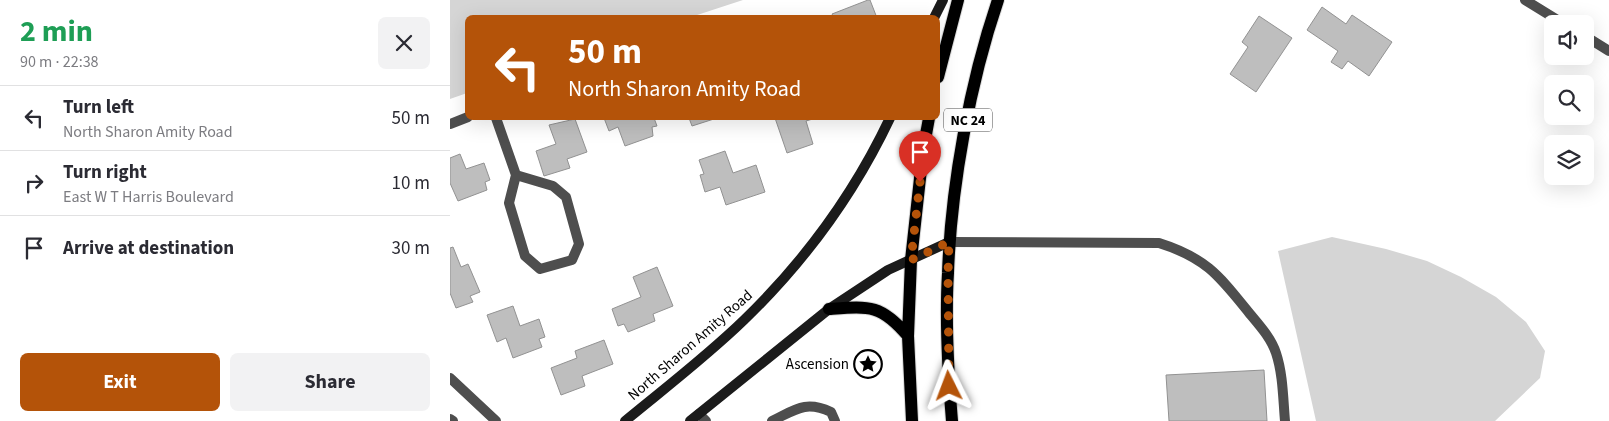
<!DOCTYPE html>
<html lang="en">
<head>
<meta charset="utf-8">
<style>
  body { margin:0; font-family:"Source Sans 3",sans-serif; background:#f2f2f3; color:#2b2b33; height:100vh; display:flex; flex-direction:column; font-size:19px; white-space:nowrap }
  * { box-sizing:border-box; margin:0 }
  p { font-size:16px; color:#7c7c81 }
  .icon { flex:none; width:28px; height:28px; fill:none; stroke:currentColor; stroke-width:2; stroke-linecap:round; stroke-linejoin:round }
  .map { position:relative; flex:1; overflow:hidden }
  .panel { display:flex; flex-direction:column; background:#fff; width:450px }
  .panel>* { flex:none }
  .hud { position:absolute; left:15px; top:15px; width:475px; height:105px; border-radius:8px; box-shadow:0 5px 20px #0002; background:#b45309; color:#fff; overflow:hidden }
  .controls { position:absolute; left:1094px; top:15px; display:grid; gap:10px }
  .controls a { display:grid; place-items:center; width:50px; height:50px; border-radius:8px; background:#fff; box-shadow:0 5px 20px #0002; font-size:25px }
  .pin { position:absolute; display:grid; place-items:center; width:42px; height:42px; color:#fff; margin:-51px -21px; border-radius:50% 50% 50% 0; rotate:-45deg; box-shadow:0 0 5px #0007 }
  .pin .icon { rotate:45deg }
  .me { position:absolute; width:55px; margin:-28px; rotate:357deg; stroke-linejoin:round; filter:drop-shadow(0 0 4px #0008) }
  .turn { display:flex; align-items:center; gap:18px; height:105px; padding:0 20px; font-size:22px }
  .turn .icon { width:65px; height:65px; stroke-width:2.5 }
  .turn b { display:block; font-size:35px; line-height:42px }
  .round { display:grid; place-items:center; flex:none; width:52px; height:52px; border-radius:8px; background:#f2f2f3 }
  .summary { display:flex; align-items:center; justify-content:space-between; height:85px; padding:0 20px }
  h1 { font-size:30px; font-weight:700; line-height:38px; color:#1e9e55 }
  .primary-button { display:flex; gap:10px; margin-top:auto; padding:10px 20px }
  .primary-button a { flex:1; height:58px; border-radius:8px; background:#b45309; color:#fff; font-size:20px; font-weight:700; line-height:58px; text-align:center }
  .primary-button a+a { background:#f2f2f3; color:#2b2b33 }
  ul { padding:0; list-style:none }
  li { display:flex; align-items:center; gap:15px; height:65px; padding:0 20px; border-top:1px solid #e1e1e2 }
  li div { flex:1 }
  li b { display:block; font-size:19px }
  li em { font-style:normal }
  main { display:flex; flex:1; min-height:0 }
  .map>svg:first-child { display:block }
  .green { fill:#d5d5d5 }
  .building { fill:#bebebe; stroke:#929292 }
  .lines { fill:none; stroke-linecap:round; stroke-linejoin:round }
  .primary-casing { stroke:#dbdbdb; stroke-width:14 }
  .service { stroke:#4e4e4e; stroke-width:10 }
  .minor { stroke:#4e4e4e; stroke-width:10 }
  .tertiary { stroke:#4e4e4e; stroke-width:10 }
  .secondary { stroke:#1b1b1b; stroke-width:10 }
  .primary { stroke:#000; stroke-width:12 }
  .route { stroke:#b45309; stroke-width:9; stroke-dasharray:0 16.2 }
  .labels { text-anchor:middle; stroke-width:4; stroke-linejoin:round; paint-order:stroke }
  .shield { fill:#fff; stroke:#4c4c4c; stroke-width:1 }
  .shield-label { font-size:14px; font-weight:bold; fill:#000 }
  .street-label { font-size:15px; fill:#000; stroke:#fff }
  .poi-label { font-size:15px; fill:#000; stroke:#fff; text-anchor:end }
</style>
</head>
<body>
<main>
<section class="panel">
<div class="summary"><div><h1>2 min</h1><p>90 m · 22:38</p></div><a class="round"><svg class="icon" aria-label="close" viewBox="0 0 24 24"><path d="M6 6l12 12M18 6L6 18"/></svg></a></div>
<ul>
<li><svg class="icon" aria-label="left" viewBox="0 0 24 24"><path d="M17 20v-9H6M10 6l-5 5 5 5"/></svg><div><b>Turn left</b><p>North Sharon Amity Road</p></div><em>50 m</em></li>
<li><svg class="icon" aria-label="right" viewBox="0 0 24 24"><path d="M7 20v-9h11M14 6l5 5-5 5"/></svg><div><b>Turn right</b><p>East W T Harris Boulevard</p></div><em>10 m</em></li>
<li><svg class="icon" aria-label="arrive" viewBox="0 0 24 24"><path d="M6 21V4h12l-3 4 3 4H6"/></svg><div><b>Arrive at destination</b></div><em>30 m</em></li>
</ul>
<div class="primary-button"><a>Exit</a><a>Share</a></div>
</section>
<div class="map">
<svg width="1159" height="421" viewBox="0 0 1159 421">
  <rect width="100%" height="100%" fill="#fff"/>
  <path class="green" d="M0 0H293L241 17 18 18 17 93 0 99Z
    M882 237 936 249 977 261 1011 277 1046 297 1076 322 1095 351 1090 378 1045 421H866L828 251Z"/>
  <path class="building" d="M418 0H420L427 18H384L382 14Z
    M872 7 896 24 902 15 942 42 919 76 898 61 892 69 881 62 888 51 857 30Z
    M809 16 842 38 806 92 780 74 798 47 792 42Z
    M154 118H204L207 126 202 127 203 136 175 146 168 127 159 131Z
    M239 118H267L242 126Z
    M325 118H366L356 121 363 144 337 153Z
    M125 119 137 152 117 159 120 168 94 176 86 151 106 144 99 125Z
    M275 151 283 173 306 165 315 192 276 205 270 187 255 192 250 175 254 174 249 160Z
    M10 154 16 169 34 163 40 180 35 182 37 190 8 201 0 183V158Z
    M3 247 11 267 18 264 30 292 20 296 23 302 6 308 0 293V248Z
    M207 267 223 306 203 314 205 321 178 332 174 324 168 326 162 309 191 297 183 277Z
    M63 306 70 326 89 319 95 337 89 339 92 347 63 358 56 338 47 342 37 315Z
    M154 340 163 364 132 376 135 386 111 395 101 368 127 358 125 351Z
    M814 370 817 421H719L716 375Z"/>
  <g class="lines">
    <defs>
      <path id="primary" d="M488 77 508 0
        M379 309C419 306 431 304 458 336
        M462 421 458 336 461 260 473 151 479 118
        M502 421C498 372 495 322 498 273 501 186 520 82 548 0"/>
    </defs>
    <use href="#primary" class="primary-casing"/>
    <path class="service" d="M46 118 66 175 59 203 75 256 90 269 122 260 129 244 116 197 103 186 66 175
      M499 242 709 243C757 258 770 277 800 314 810 326 821 338 826 353 833 374 833 398 835 421
      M249 414 256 421
      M322 421C345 410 355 400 381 412L385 421"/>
    <path class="minor" d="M1075 0 1114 24
      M1135 36 1159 51
      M0 124 18 117"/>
    <path class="tertiary" d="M0 378 46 421
      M0 419 3 421"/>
    <path class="secondary" d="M484 18 493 0
      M175 421C215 388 257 356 294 320 355 261 404 194 440 118
      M240 421 379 309 438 270 499 242"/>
    <use href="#primary" class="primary"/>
  </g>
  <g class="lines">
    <path class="route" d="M470 182 461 260 499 242 498 274 499 386"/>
  </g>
  <defs>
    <symbol id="sight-ring" viewBox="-11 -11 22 22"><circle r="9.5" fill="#fff" stroke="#000" stroke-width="1.5"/><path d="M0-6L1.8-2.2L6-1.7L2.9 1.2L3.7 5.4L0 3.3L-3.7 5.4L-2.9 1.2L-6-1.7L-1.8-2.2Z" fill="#000"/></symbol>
  </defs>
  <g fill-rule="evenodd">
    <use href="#sight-ring" x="402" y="348" width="32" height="32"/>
  </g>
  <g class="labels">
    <rect class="shield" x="494" y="108.5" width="48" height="23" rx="4"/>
    <g class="shield-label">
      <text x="518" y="125">NC 24</text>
    </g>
    <g class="street-label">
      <text transform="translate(240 345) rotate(-41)" y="5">North Sharon Amity Road</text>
    </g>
    <g class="poi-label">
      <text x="399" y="369">Ascension</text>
    </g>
  </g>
</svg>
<div class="controls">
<a><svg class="icon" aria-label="sound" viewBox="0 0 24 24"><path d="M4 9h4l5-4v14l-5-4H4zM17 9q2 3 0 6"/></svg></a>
<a><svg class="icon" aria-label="search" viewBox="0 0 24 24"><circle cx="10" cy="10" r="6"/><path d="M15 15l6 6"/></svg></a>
<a><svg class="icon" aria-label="layers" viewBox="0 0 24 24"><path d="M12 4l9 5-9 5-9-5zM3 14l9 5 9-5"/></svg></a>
</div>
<div class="pin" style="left:470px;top:182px;background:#d93025"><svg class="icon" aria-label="arrive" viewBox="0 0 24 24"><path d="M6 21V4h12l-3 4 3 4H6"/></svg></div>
<svg class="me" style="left:499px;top:386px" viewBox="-20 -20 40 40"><path d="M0-17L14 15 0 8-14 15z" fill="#b45309" stroke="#fff" stroke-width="4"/></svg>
<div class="hud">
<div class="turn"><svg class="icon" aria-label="left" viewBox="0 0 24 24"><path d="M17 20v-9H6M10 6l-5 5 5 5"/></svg><div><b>50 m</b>North Sharon Amity Road</div></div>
</div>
</div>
</main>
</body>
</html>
